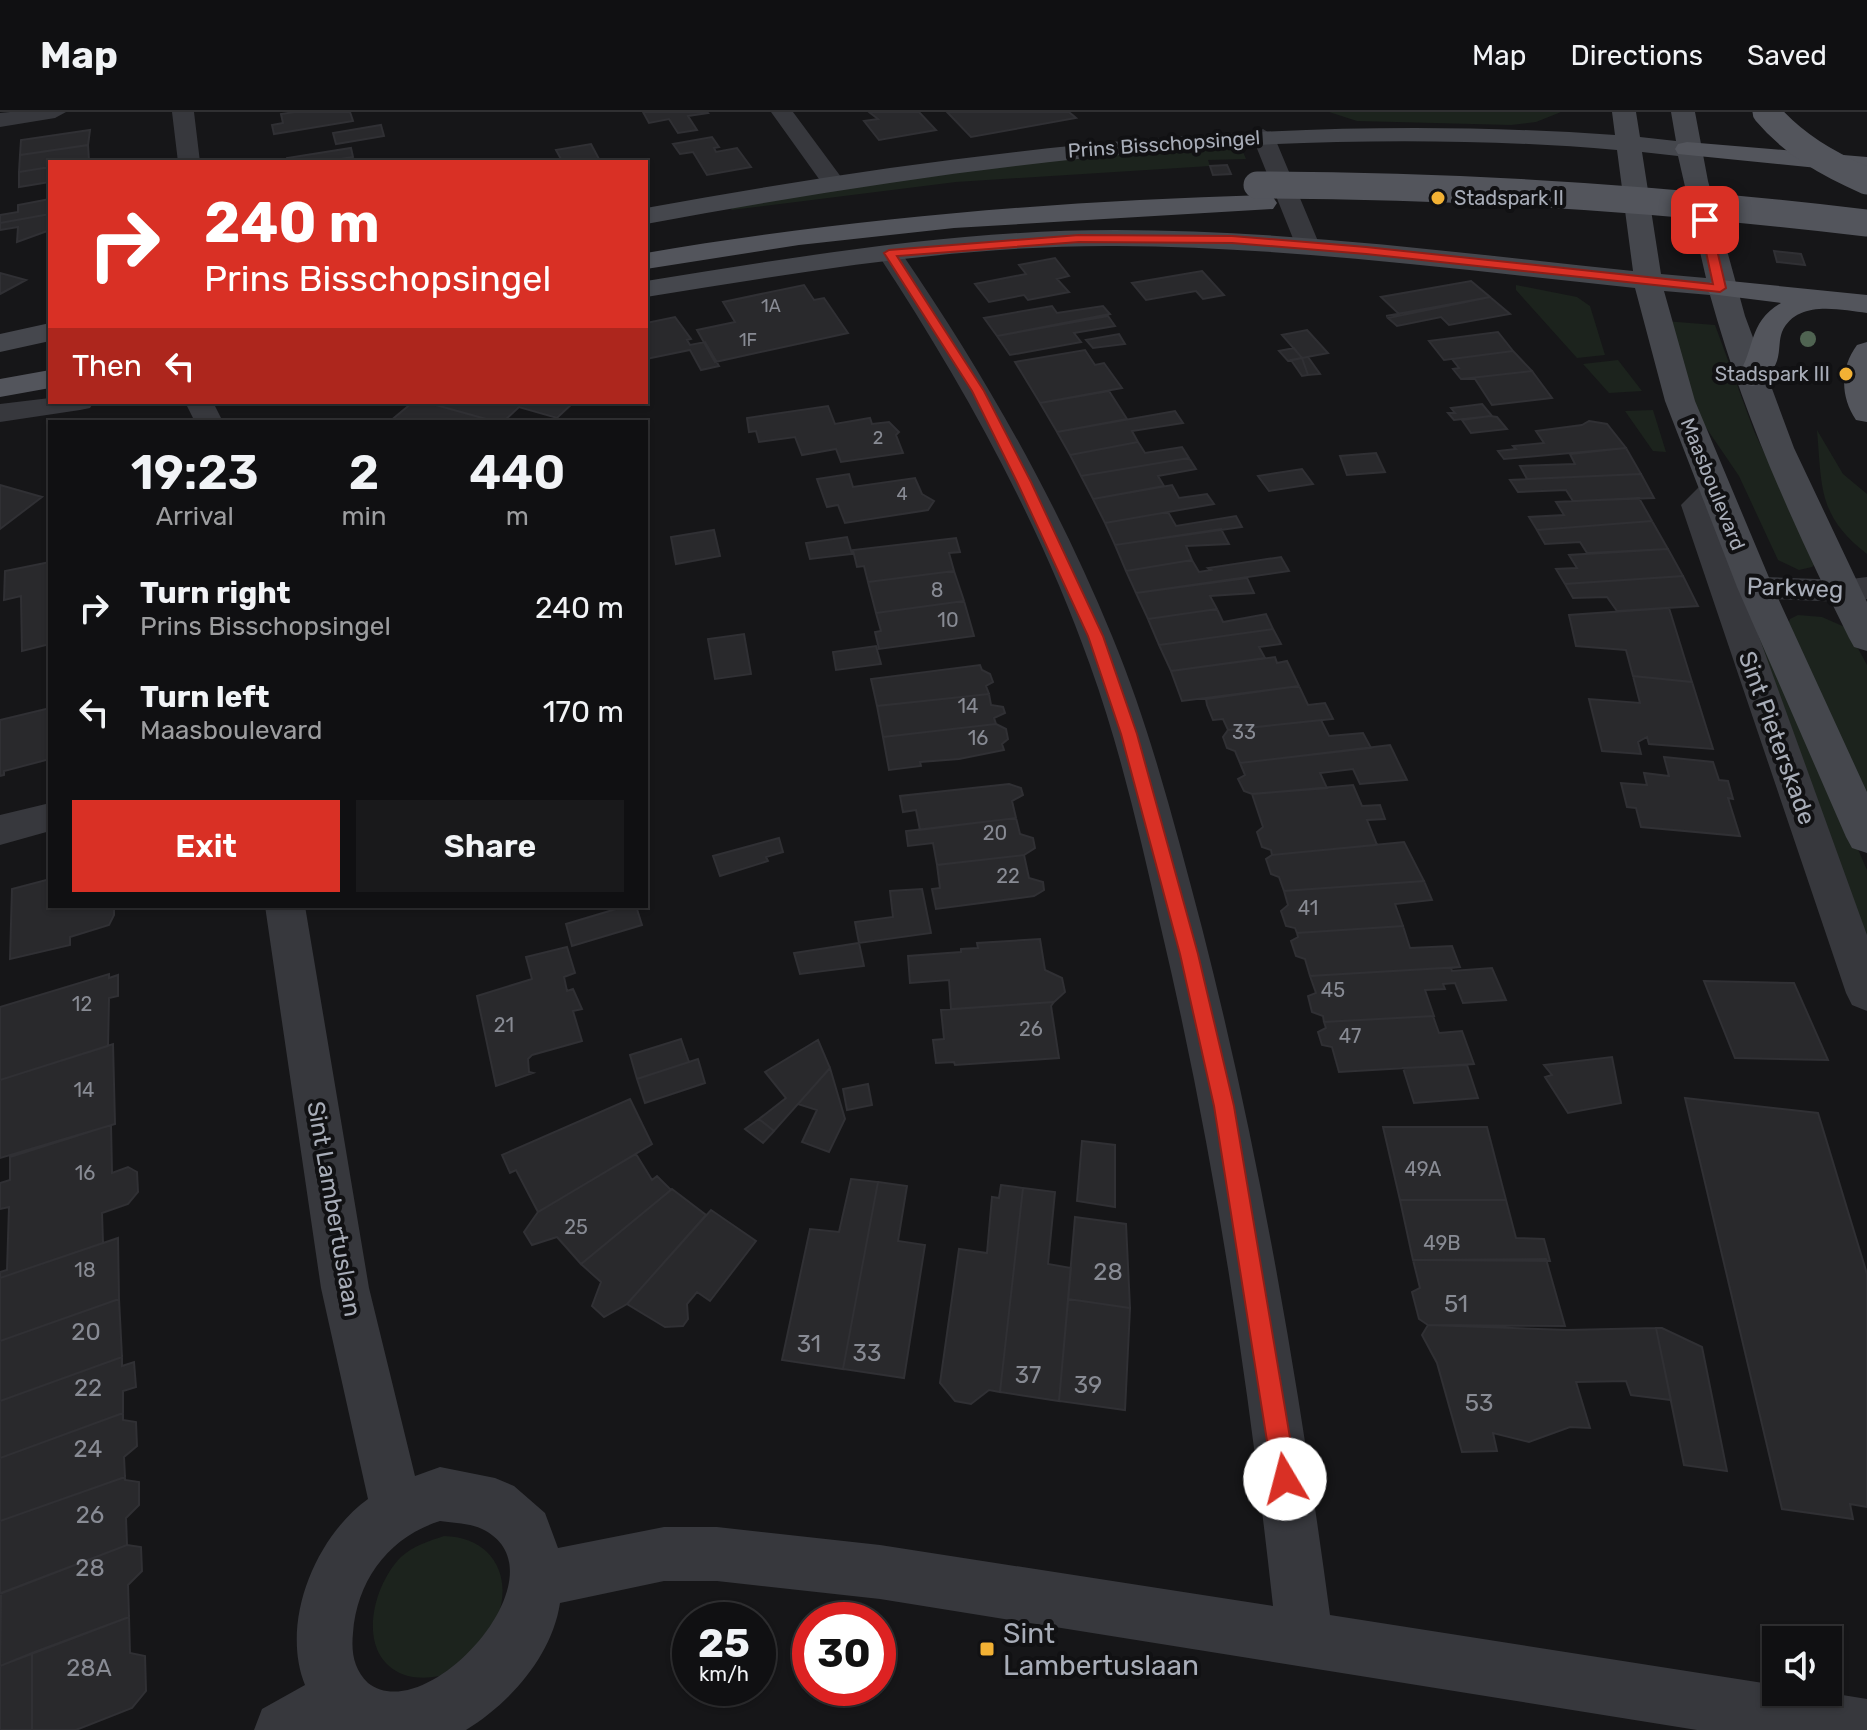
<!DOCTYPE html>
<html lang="en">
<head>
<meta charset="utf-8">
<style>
  body { margin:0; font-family:Rubik,sans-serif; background:#19191b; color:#f1f3f6; height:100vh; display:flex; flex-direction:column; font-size:30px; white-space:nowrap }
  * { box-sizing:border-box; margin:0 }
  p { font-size:26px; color:#9c9d9f }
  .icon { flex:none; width:44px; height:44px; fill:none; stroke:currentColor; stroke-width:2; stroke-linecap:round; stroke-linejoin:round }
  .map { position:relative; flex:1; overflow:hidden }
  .side { position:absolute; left:48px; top:308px; width:600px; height:488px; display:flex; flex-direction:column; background:#101012; border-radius:0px; box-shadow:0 2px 6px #0004,0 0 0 2px #303032 }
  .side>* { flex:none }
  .guide { position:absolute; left:48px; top:48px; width:600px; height:244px; border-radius:0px; box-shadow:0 2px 6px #0004,0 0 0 2px #303032; background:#d93025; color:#fff; overflow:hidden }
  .controls { position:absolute; left:1762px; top:1514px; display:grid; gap:16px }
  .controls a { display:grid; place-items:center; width:80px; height:80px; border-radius:0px; background:#101012; box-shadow:0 2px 6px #0004,0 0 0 2px #303032; font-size:40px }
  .speed { position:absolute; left:672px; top:1490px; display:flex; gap:16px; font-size:40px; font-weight:700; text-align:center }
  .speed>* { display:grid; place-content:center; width:104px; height:104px; border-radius:50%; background:#101012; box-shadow:0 2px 6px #0004,0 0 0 2px #303032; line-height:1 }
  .speed small { font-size:20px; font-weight:400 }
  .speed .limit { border:12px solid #d22; background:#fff; color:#111 }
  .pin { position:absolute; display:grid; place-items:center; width:68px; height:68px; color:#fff; margin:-34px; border-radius:16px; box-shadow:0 4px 12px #0006 }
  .me { position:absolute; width:88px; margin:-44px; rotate:352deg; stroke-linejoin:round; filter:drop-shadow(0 0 6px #0008) }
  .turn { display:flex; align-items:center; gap:28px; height:168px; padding:0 24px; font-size:36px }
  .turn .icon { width:104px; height:104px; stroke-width:2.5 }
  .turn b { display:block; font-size:56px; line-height:68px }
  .then { display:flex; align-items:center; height:76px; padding:0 24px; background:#0003; gap:16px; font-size:30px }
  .eta { display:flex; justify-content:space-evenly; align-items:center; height:136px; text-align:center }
  .eta b { font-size:48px; font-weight:600; line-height:56px }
  .primary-button { display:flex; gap:16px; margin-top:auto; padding:16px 24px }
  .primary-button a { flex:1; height:92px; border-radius:0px; background:#d93025; color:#fff; font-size:32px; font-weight:600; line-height:92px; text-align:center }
  .primary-button a+a { background:#19191b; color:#f1f3f6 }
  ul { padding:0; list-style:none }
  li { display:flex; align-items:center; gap:24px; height:104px; padding:0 24px }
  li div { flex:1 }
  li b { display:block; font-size:30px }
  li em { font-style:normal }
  header { display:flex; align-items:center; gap:48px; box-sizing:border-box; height:112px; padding:0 40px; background:#101012; border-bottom:2px solid #303032 }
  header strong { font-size:38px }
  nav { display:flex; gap:44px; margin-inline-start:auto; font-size:28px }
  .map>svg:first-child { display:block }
  .green { fill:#1c231d }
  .building { fill:#29292c; stroke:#303034; stroke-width:2 }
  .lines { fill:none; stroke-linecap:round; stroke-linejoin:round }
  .street { fill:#37383d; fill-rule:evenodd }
  .secondary { fill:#45474d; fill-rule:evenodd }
  .primary { fill:#53555c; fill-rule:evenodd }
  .primary-bridge { stroke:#53555c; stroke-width:27 }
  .tree { fill:#506452 }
  .route { fill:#d93025; stroke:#8d1f18; stroke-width:2 }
  .poi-dot { fill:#f2b134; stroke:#111113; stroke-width:3 }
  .labels { text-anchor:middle; stroke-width:8; stroke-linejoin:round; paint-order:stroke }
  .far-number-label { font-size:18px; fill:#888b94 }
  .far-street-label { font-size:20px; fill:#a8adb8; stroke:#111113 }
  .far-poi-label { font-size:20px; fill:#a8adb8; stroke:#111113; text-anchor:start }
  .number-label { font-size:20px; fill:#888b94 }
  .street-label { font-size:24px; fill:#a8adb8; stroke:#111113 }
  .near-number-label { font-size:24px; fill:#888b94 }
  .near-poi-label { font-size:28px; fill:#a8adb8; stroke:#111113; text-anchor:start }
</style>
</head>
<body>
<header>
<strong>Map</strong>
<nav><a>Map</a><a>Directions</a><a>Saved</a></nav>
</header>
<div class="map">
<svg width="1867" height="1618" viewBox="0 0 1867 1618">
  <rect width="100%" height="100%" fill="#161618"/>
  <path class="green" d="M1329 0H1561L1536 10 1511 13 1357 9Z
    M1239 30 1246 47 1208 48 1210 54 956 70 731 98 734 94 990 51Z
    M1516 173 1577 185 1590 194 1605 243 1577 246 1516 178Z
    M1665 209 1715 213 1754 319 1816 451 1812 455 1799 458 1778 448 1739 364 1692 295Z
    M1618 248 1642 279 1609 281 1583 252Z
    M1653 298 1666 340 1653 339 1625 299Z
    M1817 318 1843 362 1867 382V442C1818 404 1822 376 1817 318Z
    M1798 503 1822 505 1847 516 1867 553V688L1788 513 1790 507Z
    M1753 526 1766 527 1867 758V846Z
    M444 1424C490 1425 513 1461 498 1504 495 1513 459 1556 451 1560 440 1566 420 1567 408 1564 354 1548 371 1475 401 1445 413 1434 429 1429 444 1424Z"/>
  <path class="building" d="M295 0H350L353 9 274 22 272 13 283 11 281 2Z
    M643 0H707L708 1 688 4 697 18 678 21 669 7 649 11Z
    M869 0H919L936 18 879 28 864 9 878 7Z
    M947 0H1069L1076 6 971 25Z
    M381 13 384 24 336 32 333 21Z
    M90 18 88 33 20 43 21 28Z
    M712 25 719 35 714 36 716 40 737 36 751 55 707 63 693 40 680 42 673 32Z
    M591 32 599 47 562 49 556 38Z
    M88 33 89 49 50 50V55L19 60 20 43Z
    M351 36 353 45 340 47 341 50H287V46Z
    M1227 53 1231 62 1213 63 1210 54Z
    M50 55V70L19 75V60Z
    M50 87V102L0 111V103L18 100V93Z
    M50 102V118L17 130 18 115 0 118V111Z
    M1774 139 1801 142 1805 153 1777 150Z
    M1055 146 1069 164 1057 167 1069 180 1028 188 1024 183 989 190 975 172 1026 162 1019 153Z
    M1202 159 1224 183 1203 187 1196 179 1146 188 1132 171Z
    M0 161 26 168 0 182Z
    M1471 169 1490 185 1386 204 1399 202 1381 185Z
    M804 173 814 188 824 186 848 221 715 250 697 218 735 210 723 190Z
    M1490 185 1510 202 1449 213 1441 205 1397 214 1388 206Z
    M1052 194 1057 201 1103 194 1110 202 997 224 984 206Z
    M1108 204 1115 214 1074 221 1081 230 1010 243 997 224Z
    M675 205 691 227 687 228 690 233 705 230 719 254 701 258 690 238 646 247V211Z
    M1307 218 1328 241 1302 246 1282 223Z
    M1498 220 1513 239 1444 248 1429 229Z
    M1119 222 1125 232 1093 236 1086 228Z
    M1294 236 1302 246 1288 249 1279 239Z
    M1085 238 1095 253 1104 251 1122 276 1040 291 1015 250Z
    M1513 239 1532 259 1461 267 1453 257 1459 256 1452 247Z
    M1308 245 1320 262 1308 263 1302 246Z
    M1302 246 1308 263 1302 264 1291 248Z
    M1532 259 1552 286 1492 293 1475 267H1461Z
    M1109 279 1127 307 1057 320 1040 291Z
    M413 290H425L497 310H381H389Z
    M425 290H574L557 306 519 295 503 310H497Z
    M1482 292 1492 304 1454 308 1448 301H1455L1451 296Z
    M828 294 835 312 870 306 872 312 889 310 899 320 896 323 903 341 841 350 836 337 802 343 795 325 759 330 756 319 749 320 747 306Z
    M1175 299 1183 311 1132 319 1138 330 1070 343 1057 320Z
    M1490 304 1497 305 1507 317 1471 321 1462 308Z
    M1589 309 1607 312 1626 336 1504 347 1498 339 1516 337 1513 334 1544 331 1536 319 1582 313Z
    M1138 330 1145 341 1182 335 1189 346 1081 364 1070 343Z
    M1626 336 1641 362 1527 367 1520 354 1575 352 1570 342Z
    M1376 341 1385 360 1347 363 1340 344Z
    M1189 346 1196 357 1158 364 1164 374 1093 387 1081 364Z
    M1302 357 1313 372 1269 379 1258 364Z
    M849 362 853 375 915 366 922 382 934 389 928 398 845 411 838 393 827 395 817 367Z
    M1641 362 1654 386 1573 389 1566 378 1518 380 1510 368Z
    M0 373 42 385 0 417Z
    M1172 373 1179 386 1207 382 1214 392 1105 411 1093 387Z
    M1639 386 1652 409 1537 418 1529 405 1564 403 1556 390Z
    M1168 400 1176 414 1236 404 1242 415 1115 433 1105 411Z
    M1652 409 1668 437 1587 441 1580 430 1545 432 1537 418Z
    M1221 417 1229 432 1186 434 1192 448 1126 459 1115 433Z
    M714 418 720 444 676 452 671 425Z
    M847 425 852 442 810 447 806 431Z
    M956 426 960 440 949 441 954 459 868 470 864 454 857 455 853 438Z
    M1668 437 1683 464 1565 472 1556 457 1577 456 1569 443Z
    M1281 445 1289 459 1136 481 1126 459 1192 448 1199 460 1211 458 1208 456Z
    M50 450V532L22 539 21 484 4 488 5 459Z
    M954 459 964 489 876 501 868 470Z
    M1683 464 1698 494 1617 499 1607 485 1573 486 1565 472Z
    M1247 466 1254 481 1210 484 1217 497 1148 507 1136 481Z
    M964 489 974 524 879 537 875 520 881 519 876 501Z
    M1669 496 1692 570 1633 564 1626 538 1576 534 1569 503Z
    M1217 497 1223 510 1266 502 1273 517 1159 533 1148 507Z
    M1273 517 1281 532 1259 535 1265 546 1171 559 1159 533Z
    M744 522 751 562 715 567 708 527Z
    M876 534 881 552 836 558 833 540Z
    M1275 545 1277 551 1287 549 1299 574 1182 589 1171 559Z
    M980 553 982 558 990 562 993 570 986 574 989 582 877 594 871 567Z
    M1633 564 1692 570 1713 637 1649 632 1647 625 1638 630 1641 642 1602 639 1589 587 1640 591Z
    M1299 574 1308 593 1325 591 1333 607 1228 618 1223 607 1213 608 1207 593 1206 587Z
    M989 582 991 593 1003 595 1005 601 994 606 996 612 883 625 877 594Z
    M50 596V647L4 659V663L0 664V608Z
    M1321 608 1329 624 1363 621 1371 636 1240 651 1235 639 1227 636 1223 625 1228 618Z
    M996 612 1006 617 1008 627 1002 632 1004 638 959 647 920 650 921 654 889 658 883 625Z
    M1390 633 1407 668 1360 672 1353 657 1320 661 1327 676 1252 682 1244 679 1238 667 1245 663 1240 651Z
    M1664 645 1713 650 1719 668 1728 669 1733 687 1728 686 1740 724 1641 715 1636 696 1627 695 1621 671 1647 673 1644 661 1669 664Z
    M1009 672 1021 676 1023 683 1012 689 1016 706 920 718 916 698 903 700 900 684Z
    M1353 673 1362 694 1380 693 1385 707 1367 708 1377 733 1272 743 1271 738 1262 735 1257 720 1263 715 1252 682Z
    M1016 706 1020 722 1033 726 1035 736 1024 743 937 753 933 731 908 734 906 719Z
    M779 726 783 740 766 745 768 749 720 764 713 744Z
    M1404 730 1424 769 1284 779 1279 765 1271 762 1266 747 1272 743Z
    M1024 743 1029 766 1043 770 1044 778 1034 784 936 797 932 777 940 776 937 753Z
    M50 767V794H109L114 795V803L109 813 70 825V833L10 847 12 777Z
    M1424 769 1432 788 1395 792 1403 814 1297 821 1295 816 1286 814 1281 799 1288 793 1284 779Z
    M922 777 931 821 859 831 855 810 893 805 890 779Z
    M626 794H636L642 813 572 834 566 812Z
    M1403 814 1410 836 1452 834 1460 855 1310 864 1305 847 1296 844 1291 829 1298 825 1297 821Z
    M1040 827 1045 858 1062 866 1065 880 1054 890 951 897 949 868 910 871 908 844 961 840V837L978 836 977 831Z
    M859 831 864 854 800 862 794 841Z
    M567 835 575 861 564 865 567 879 573 877 582 897 573 899 582 929 532 943 528 947 529 960 533 961 496 974 477 884 532 867 526 845Z
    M1460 855 1451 856 1452 859 1492 856 1506 888 1463 891 1455 871 1443 872 1445 877 1425 878 1434 904 1324 910 1323 904 1312 900 1308 884 1316 881 1310 864Z
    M109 862V866L118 863V884L109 886 108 934 0 968V895Z
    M1704 869 1794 871 1828 948 1735 946Z
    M1054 890 1051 894 1059 946 955 953 954 950 936 951 933 928 944 927 941 898Z
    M1433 904 1439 921 1462 919 1474 952 1339 960 1332 935 1322 933 1318 920 1326 916 1324 910Z
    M681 927 689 950 637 967 630 943Z
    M818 928 830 956 774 1019 759 1007 786 986 765 960Z
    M113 932 115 1012 0 1046V968Z
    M1612 945 1621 991 1568 1001 1545 965 1552 963 1544 953Z
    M698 947 705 971 645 991 637 967Z
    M1467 953 1478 986 1414 991 1403 956Z
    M830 956 845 1007 829 1040 802 1030 817 998 798 992Z
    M868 972 872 993 847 998 843 977Z
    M1685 986 1818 1001 1867 1162V1395L1850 1392 1853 1407 1782 1397Z
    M630 987 652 1032 538 1100 516 1058 510 1061 502 1043Z
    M759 1007 774 1019 763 1031 745 1017Z
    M111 1013 112 1061 128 1055 137 1060 138 1080 128 1092 102 1101 103 1131 0 1166V1160L7 1158 9 1095 0 1097V1071L10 1068V1045Z
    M1383 1015H1487L1506 1088H1400Z
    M1082 1029 1115 1033V1095L1077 1089Z
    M636 1042 652 1068 657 1064 671 1078 581 1152 557 1125 532 1133 524 1120 538 1100Z
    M851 1067 878 1070 843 1257 782 1248 810 1117 839 1120Z
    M878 1070 907 1074 898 1129 925 1133 904 1266 843 1257Z
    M1001 1073 1023 1076 1000 1280 989 1278 971 1292 955 1289 940 1271 959 1137 987 1141 992 1085 999 1086Z
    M1023 1076 1055 1080 1048 1152 1071 1156 1059 1289 1000 1280Z
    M672 1077 706 1103 627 1192 604 1205 592 1194 601 1170 581 1152Z
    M1400 1088H1506L1516 1126 1544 1127 1550 1149 1413 1148Z
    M711 1098 756 1129 710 1189 697 1180 687 1192 688 1207 683 1214 665 1215 627 1192Z
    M1075 1105 1126 1112 1130 1196 1068 1187Z
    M118 1126 119 1187 0 1229V1166Z
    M1546 1147 1565 1214 1428 1213 1419 1207 1412 1180 1420 1176 1413 1148Z
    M119 1187 122 1245 0 1289V1229Z
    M1068 1187 1130 1196 1125 1298 1059 1289Z
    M1428 1213 1567 1218 1656 1216 1671 1288 1631 1283 1626 1269 1576 1270 1590 1316 1570 1315 1529 1330 1493 1321 1497 1339 1462 1340 1437 1251 1422 1223Z
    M1656 1216H1662L1702 1235 1727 1359 1684 1353Z
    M122 1245V1254L134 1250 136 1275 123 1279V1301L0 1346V1289Z
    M123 1301V1308L136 1310 137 1334 124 1345 125 1365 0 1409V1346Z
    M125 1365V1368L139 1370V1393L126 1406 127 1433 0 1482V1409Z
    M127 1433 141 1435 142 1459 128 1473 129 1505 0 1554 1 1481Z
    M129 1505 130 1541 145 1544 146 1579 132 1596 76 1618H32V1541Z
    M32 1541V1618H0V1554Z"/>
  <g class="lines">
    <path class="street" d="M10 0H66L55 6 0 15V1Z
      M172 0H194L200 50H178Z
      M771 0H793L844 69 840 74H824Z
      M1263 17 1274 24 1320 134 1317 139H1299L1296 134 1252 24Z
      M889 134 898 136C982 258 1056 387 1112 524 1151 618 1176 718 1202 816 1260 1042 1299 1272 1330 1503L1776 1573V1580H1824L1867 1587V1618H1697L880 1487 717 1469H664L560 1491C552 1544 510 1591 466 1618H254L262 1597 305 1573C280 1511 315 1425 368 1387L321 1176 265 794H305L369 1176 415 1364 440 1355 495 1366 514 1374 545 1401 558 1436 664 1415H717L880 1433 1273 1494C1248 1266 1214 1039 1161 816 1141 728 1121 639 1090 553 1038 407 962 270 877 141L880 136ZM440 1409C453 1411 470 1411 482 1417 570 1459 427 1618 368 1571 354 1557 351 1541 353 1521 357 1468 389 1425 440 1409Z
      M50 286V290H94L90 296 80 298 0 310V292Z
      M185 290H213L223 310H195Z
      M1714 369 1725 371 1729 378 1712 395 1737 464 1843 468 1867 465V487L1843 490 1745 486 1867 823V899L1852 893 1846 881 1681 393 1703 371Z
      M50 691V719L0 733V703Z"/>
    <path class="secondary" d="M1612 0H1636L1640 25 1676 29 1671 0H1695L1708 69 1745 204 1794 336 1867 490V539L1854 535 1849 526C1794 415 1743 303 1710 183L1664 179 1695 289 1773 475 1867 680V741L1852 736 1846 725 1737 475 1665 289 1635 176C1463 158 1290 135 1116 134 958 133 801 160 646 185V169C801 144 957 118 1115 118 1288 118 1461 141 1633 159L1617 38C1290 10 968 52 646 112V96C967 37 1289 0 1615 23ZM1642 40 1678 44 1706 166 1661 162Z
      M50 211V229L0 240V222Z"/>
    <path class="primary" d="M1687 30 1867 45V61L1678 42 1675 37 1678 32Z
      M1264 83 1273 85 1277 91 1273 97 954 116 799 133 646 157V141C851 106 1056 89 1264 83Z
      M1720 168 1867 183V201C1840 198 1797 187 1782 220 1779 228 1780 236 1778 245 1776 255 1769 263 1763 271L1752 274 1741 271 1737 265C1756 237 1747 211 1781 191L1710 182 1706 176 1710 170Z
      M1867 230V310L1856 308C1840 284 1840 256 1857 233Z
      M50 258V276L0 285V267Z"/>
    <path class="primary-bridge" d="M1766 0C1794 33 1828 52 1867 69
      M1257 73C1461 73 1664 87 1867 111"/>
  </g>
  <circle class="tree" cx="1808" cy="227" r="8"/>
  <path class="route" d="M1705 105 1710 108 1726 176 1720 180 1366 142 1232 131 1079 130 897 144 984 279 1031 370 1103 524 1137 622 1198 842 1234 994 1297 1367 1293 1376 1285 1379 1276 1376 1273 1367 1214 994 1180 842 1121 622 1088 524 1017 370 972 279 884 141 889 138 1079 123 1232 124 1366 135 1713 172 1699 108Z"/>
  <g class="poi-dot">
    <circle cx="1438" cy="86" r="8"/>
    <circle cx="1846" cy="262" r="8"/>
    <rect x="979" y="1529" width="16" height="16" rx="4"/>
  </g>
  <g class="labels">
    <g class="far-number-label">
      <text x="771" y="200">1A</text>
      <text x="748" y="234">1F</text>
      <text x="878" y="332">2</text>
      <text x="902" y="388">4</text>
    </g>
    <g class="far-street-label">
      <text transform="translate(1164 32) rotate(-4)" y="7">Prins Bisschopsingel</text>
      <text transform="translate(1713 372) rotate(68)" y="7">Maasboulevard</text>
    </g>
    <g class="far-poi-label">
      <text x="1454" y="93">Stadspark II</text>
      <text x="1830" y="269" text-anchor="end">Stadspark III</text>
    </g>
    <g class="number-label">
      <text x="937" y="485">8</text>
      <text x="948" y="515">10</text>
      <text x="968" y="601">14</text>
      <text x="1244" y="627">33</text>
      <text x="978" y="633">16</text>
      <text x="995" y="728">20</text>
      <text x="1008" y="771">22</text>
      <text x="1308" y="803">41</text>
      <text x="1333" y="885">45</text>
      <text x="82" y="899">12</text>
      <text x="504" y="920">21</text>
      <text x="1031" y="924">26</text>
      <text x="1350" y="931">47</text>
      <text x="84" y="985">14</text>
      <text x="1423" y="1064">49A</text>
      <text x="85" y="1068">16</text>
      <text x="576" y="1122">25</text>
      <text x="1442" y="1138">49B</text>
      <text x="85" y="1165">18</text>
    </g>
    <g class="street-label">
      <text transform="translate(1795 476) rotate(2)" y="8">Parkweg</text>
      <text transform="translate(1777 626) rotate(70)" y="8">Sint Pieterskade</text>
      <text transform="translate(334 1097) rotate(80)" y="8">Sint Lambertuslaan</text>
    </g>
    <g class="near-number-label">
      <text x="1108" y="1168">28</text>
      <text x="1456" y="1200">51</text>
      <text x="86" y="1228">20</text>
      <text x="809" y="1240">31</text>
      <text x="867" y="1249">33</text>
      <text x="1028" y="1271">37</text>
      <text x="1088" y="1281">39</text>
      <text x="88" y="1284">22</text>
      <text x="1479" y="1299">53</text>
      <text x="88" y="1345">24</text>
      <text x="90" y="1411">26</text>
      <text x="90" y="1464">28</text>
      <text x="89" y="1564">28A</text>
    </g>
    <g class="near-poi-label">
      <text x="1003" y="1531">Sint<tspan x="1003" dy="32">Lambertuslaan</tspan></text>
    </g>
  </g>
</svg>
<div class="controls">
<a><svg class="icon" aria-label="sound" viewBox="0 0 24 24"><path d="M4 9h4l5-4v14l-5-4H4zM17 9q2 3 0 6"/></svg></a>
</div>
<div class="speed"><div>25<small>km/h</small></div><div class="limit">30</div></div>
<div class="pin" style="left:1705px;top:108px;background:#d93025"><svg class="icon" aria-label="arrive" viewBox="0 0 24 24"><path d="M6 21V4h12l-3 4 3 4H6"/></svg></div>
<svg class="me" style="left:1285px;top:1367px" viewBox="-20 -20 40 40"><circle r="19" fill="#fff"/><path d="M0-13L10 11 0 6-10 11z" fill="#d93025"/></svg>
<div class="guide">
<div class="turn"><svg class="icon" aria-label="right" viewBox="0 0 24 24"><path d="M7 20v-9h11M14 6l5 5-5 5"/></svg><div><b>240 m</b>Prins Bisschopsingel</div></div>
<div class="then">Then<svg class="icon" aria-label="left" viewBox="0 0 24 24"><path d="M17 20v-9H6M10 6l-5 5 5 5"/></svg></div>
</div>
<section class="side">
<div class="eta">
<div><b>19:23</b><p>Arrival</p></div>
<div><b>2</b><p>min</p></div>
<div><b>440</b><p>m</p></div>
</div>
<ul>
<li><svg class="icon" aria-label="right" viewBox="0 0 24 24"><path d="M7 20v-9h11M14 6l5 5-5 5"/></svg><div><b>Turn right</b><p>Prins Bisschopsingel</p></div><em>240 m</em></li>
<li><svg class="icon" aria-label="left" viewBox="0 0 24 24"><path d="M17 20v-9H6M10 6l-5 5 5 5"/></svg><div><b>Turn left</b><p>Maasboulevard</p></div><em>170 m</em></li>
</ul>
<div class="primary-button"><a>Exit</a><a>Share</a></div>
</section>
</div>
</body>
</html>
